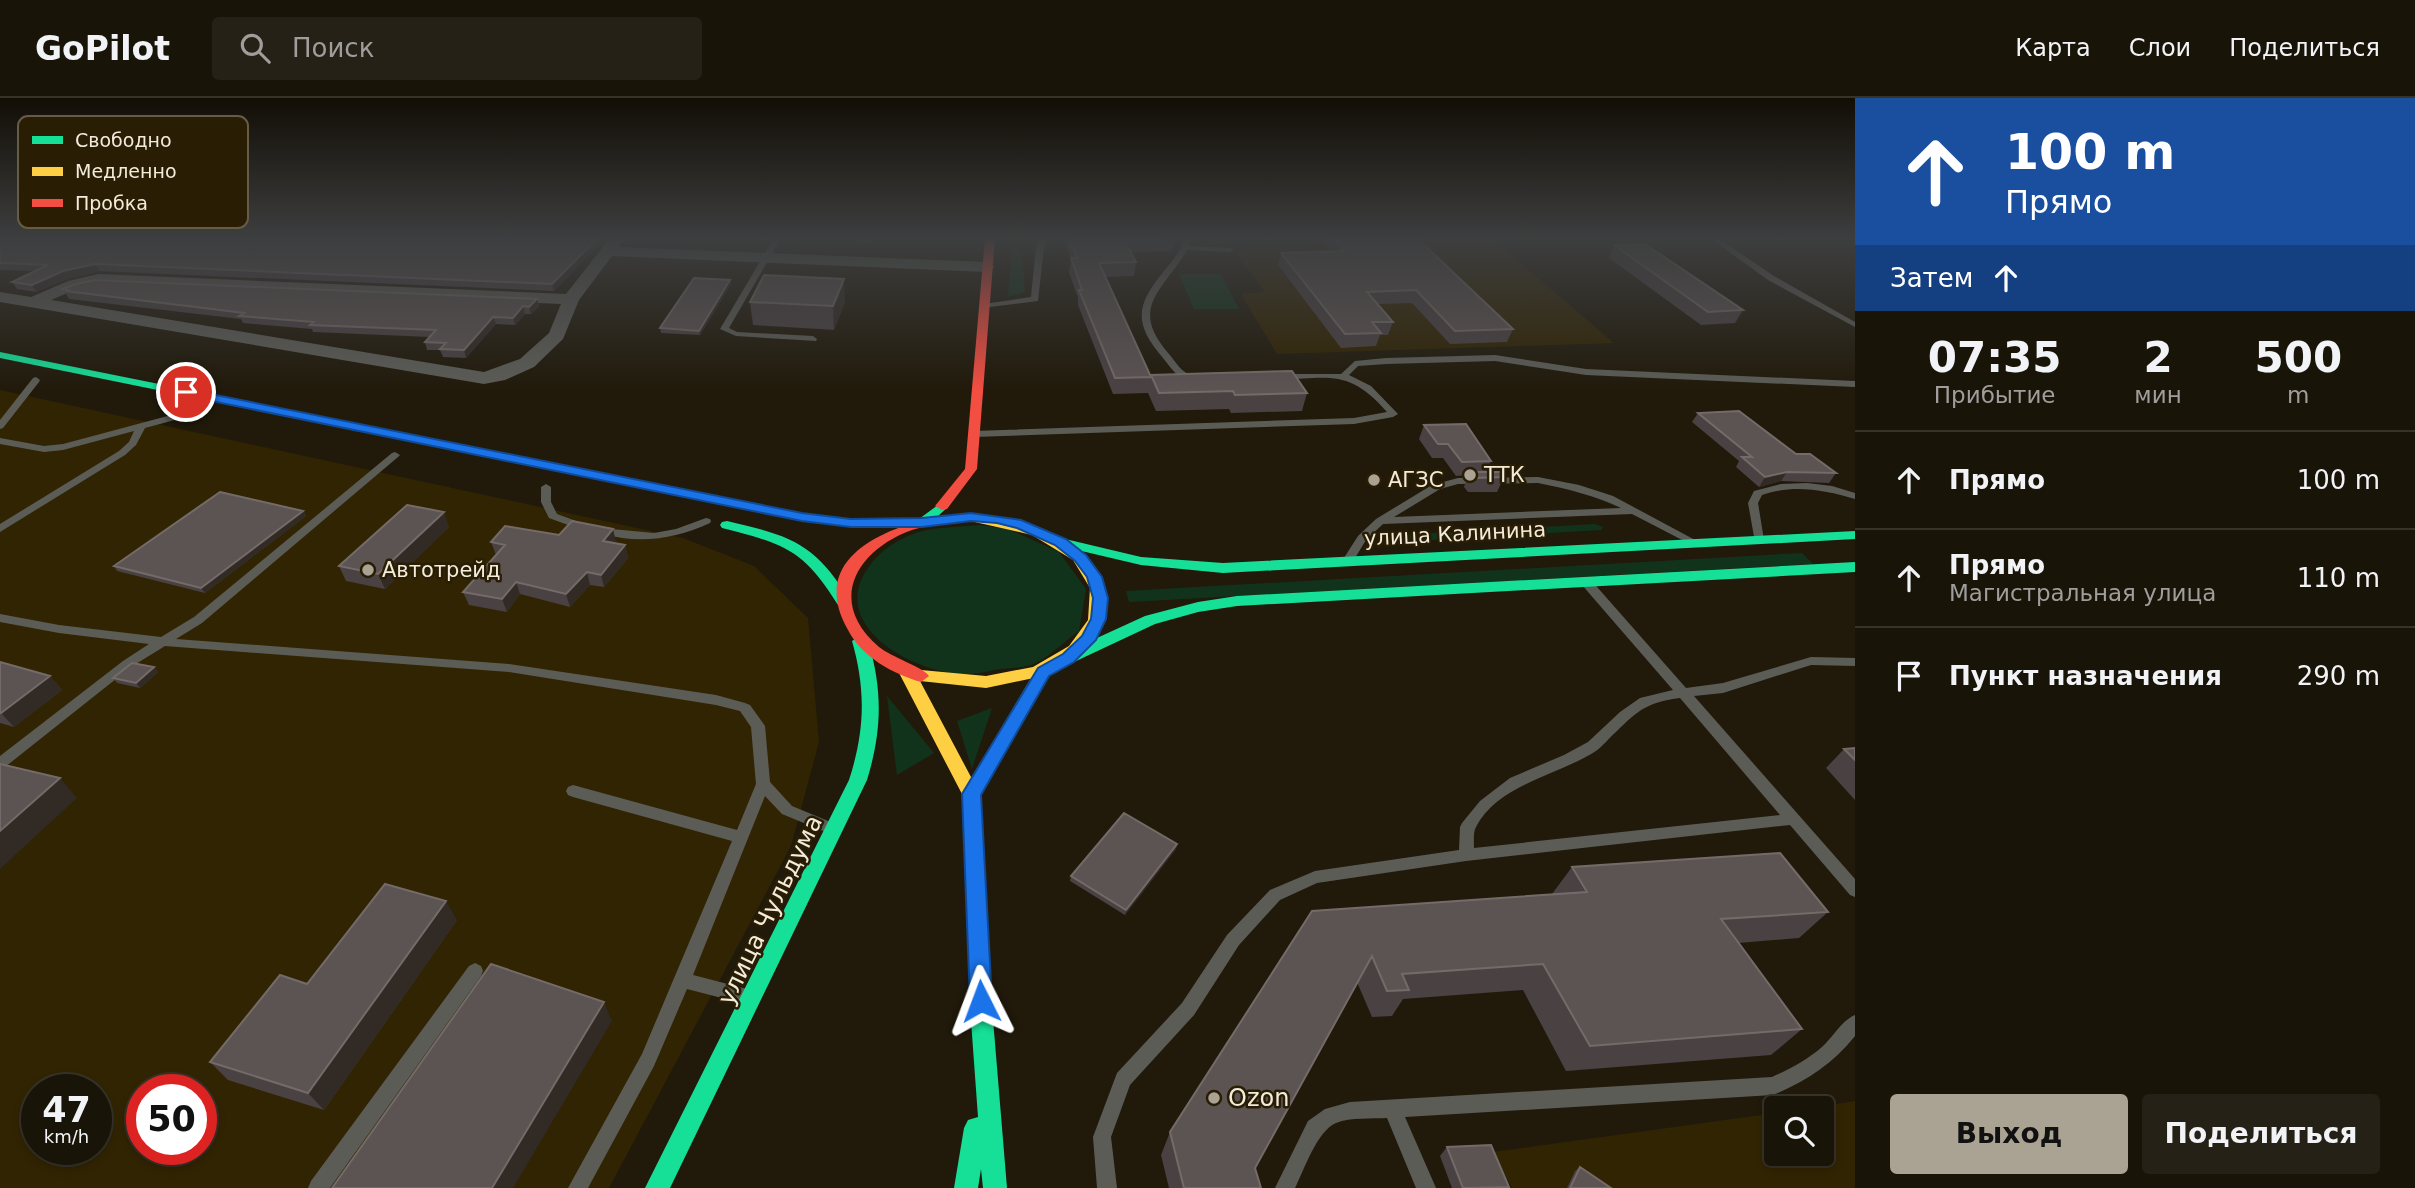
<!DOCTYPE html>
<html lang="ru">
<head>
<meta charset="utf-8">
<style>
  body { margin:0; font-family:"DejaVu Sans",sans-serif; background:#262116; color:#f1f3f6; height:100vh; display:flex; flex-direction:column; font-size:26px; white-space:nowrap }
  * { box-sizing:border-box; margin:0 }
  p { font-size:23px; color:#9f9e9c }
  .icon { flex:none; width:38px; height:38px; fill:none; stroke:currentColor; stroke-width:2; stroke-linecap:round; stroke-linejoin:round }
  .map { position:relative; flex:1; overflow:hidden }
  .drawer { display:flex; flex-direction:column; background:#191408; width:560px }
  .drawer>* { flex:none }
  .hud { background:#1a4fa0; color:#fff; overflow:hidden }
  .controls { position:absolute; left:1764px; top:998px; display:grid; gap:14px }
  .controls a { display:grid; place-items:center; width:70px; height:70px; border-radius:7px; background:#191408; box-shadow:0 4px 10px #0003,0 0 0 2px #373329; font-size:35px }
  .speed { position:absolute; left:21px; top:976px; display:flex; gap:14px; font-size:35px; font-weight:700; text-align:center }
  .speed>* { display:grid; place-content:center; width:91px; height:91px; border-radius:50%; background:#191408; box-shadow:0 4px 10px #0003,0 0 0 2px #373329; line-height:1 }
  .speed small { font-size:18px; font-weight:400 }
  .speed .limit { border:10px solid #d22; background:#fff; color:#111 }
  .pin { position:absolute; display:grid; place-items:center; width:60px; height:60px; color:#fff; margin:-30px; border:4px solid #fff; border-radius:50%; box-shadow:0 2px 7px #0007 }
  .me { position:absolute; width:77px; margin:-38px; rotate:357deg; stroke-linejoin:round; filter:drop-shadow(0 0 5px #0008) }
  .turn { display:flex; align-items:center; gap:24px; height:147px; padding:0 35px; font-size:32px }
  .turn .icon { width:91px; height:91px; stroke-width:2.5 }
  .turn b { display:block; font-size:49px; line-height:60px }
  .then { display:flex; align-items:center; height:66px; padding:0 35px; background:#0003; gap:14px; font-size:26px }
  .eta { display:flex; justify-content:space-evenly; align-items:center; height:119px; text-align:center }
  .eta b { font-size:42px; font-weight:700; line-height:49px }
  .cta { display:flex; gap:14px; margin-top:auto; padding:14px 35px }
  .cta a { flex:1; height:80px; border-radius:7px; background:#aaa293; color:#111; font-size:28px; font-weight:700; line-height:80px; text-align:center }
  .cta a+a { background:#262116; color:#f1f3f6 }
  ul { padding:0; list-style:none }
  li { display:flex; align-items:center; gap:21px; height:98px; padding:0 35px; border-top:2px solid #373329 }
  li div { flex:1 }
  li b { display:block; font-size:26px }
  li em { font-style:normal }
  header { display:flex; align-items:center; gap:42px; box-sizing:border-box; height:98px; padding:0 35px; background:#191408; border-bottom:2px solid #373329 }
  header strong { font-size:33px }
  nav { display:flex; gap:38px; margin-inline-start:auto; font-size:24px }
  .search { width:490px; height:63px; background:#262116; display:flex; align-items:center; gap:18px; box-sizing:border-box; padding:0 24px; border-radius:7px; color:#9f9e9c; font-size:26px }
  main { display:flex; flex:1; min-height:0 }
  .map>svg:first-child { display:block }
  .built { fill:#312403; fill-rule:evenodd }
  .green { fill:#12331b }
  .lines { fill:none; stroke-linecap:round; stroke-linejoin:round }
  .lane { fill:#5c5c57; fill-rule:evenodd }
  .street { fill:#5c5c57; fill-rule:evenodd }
  .fast { fill:#16e098; fill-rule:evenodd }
  .slow { fill:#ffcf43; fill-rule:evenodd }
  .jam { fill:#f24e42; fill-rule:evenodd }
  .wall { fill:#4a4143 }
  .shaded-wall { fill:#322a25 }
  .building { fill:#5c5353; stroke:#746b68; stroke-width:2 }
  .route { fill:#1a73e8; stroke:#114b97; stroke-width:2 }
  .poi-dot { fill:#aaa293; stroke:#291d03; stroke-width:2.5 }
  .labels { text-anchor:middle; stroke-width:5; stroke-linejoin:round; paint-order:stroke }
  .poi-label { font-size:21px; fill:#f3ebdc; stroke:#291d03; text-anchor:start }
  .street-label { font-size:21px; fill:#f3ebdc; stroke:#291d03 }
  .near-street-label { font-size:24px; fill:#f3ebdc; stroke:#291d03 }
  .near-poi-label { font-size:24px; fill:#f3ebdc; stroke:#291d03; text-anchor:start }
  .key { fill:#291d03; stroke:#665b44; stroke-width:2 }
  .key-label { font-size:19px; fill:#f3ebdc }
</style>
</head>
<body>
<header>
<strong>GoPilot</strong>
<div class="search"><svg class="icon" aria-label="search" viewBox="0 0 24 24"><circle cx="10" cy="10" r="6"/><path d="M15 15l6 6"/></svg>Поиск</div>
<nav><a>Карта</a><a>Слои</a><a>Поделиться</a></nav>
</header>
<main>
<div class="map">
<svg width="1855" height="1090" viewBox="0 0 1855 1090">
  <rect width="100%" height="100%" fill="#211a0b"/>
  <path class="built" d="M1313 140H1491L1614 245 1277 256 1241 196 1265 194 1233 151 1319 148Z
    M0 292 683 440 754 468 808 520 819 644 791 748 609 1090H0ZM37 992H96V1052H37ZM142 992H201V1052H142Z
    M1855 1003V1090H1512L1493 1054 1776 1015V1055H1822V1010H1812Z"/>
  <path class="green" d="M1012 150 1022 154 1025 194 1008 199Z
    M1179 176H1221L1239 211H1194Z
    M1595 426 1603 429 1601 432 1401 444 1393 441 1396 437Z
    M978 427 1008 431 1059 454 1086 491 1079 533C1065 543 1051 557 1036 565 1026 570 1010 570 999 571 989 573 978 576 967 576 918 577 826 529 868 470 879 453 899 440 919 434 938 429 959 429 978 427Z
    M1802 455 1813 466 1129 504 1126 493Z
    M887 598 934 655 897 677Z
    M992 610 972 671 957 623Z"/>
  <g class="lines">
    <path class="lane" d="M774 140H781L729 230 737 234 813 238 817 241 816 243 736 238 720 231Z
      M824 140H888L872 144 828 142Z
      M1041 140H1048L1044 149 1038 203 981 210V206H984L1031 199 1036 149Z
      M1184 140H1191L1189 148 1230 150 1234 152 1230 154 1187 152C1163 193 1128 209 1169 256 1178 267 1182 276 1197 279V283C1179 284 1173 272 1163 260 1133 225 1136 207 1164 173 1173 162 1181 153 1184 140Z
      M1710 140H1718L1774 178 1855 224V229L1768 182Z
      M1495 257 1586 271 1855 283V289L1586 277 1495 263 1386 266 1358 268 1349 277 1371 288 1398 316 1393 319 1354 326 974 339 969 336 974 333 1354 320 1387 314C1351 273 1332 279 1282 282L1278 279 1282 276H1341L1355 263 1386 260Z
      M36 279 40 282 39 284 3 330 0 331V322L33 280Z
      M190 312 195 315 193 317 145 330 136 347 125 357 0 434V426L119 353 129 344 134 333 63 352 44 354 0 346V340L44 348 63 346Z
      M395 354 400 357 398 359 202 525 176 541 509 566 716 597 745 605 750 607 765 628 770 684 792 708 833 725 835 729 833 733 828 735 782 716 765 698 693 877 751 892 753 898 751 904 745 906 687 891 654 968 588 1090H568L642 956 732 743 573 699 568 697 566 693 568 689 573 687 737 732 756 686 751 629 740 613 716 607 509 574 165 548 131 569 5 669 0 670V658L123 563 149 546 59 535 0 524V516L59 527 161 539 194 519 392 355Z
      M1538 379 1579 387 1613 398 1697 443 1696 445H1688L1632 416 1383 426 1366 442 1352 465 1348 466 1342 463 1358 438 1376 421 1432 387 1458 380ZM1538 385C1567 391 1594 397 1621 410L1394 419 1440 391 1458 386Z
      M1807 385 1832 388 1855 395V401C1824 392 1794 386 1762 397L1758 405 1764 442 1759 445 1755 444 1748 405 1754 393 1781 386Z
      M546 386 551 389V404L557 416 587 427 588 429 587 431H579L549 420 541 404V389Z
      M706 420 710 421 711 423 710 425C681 438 654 444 622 440 613 438 603 438 596 433L601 430 654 435 676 431Z
      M1586 480 1590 481 1686 590 1723 585 1811 559 1855 560V568L1811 567 1723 595 1694 598 1855 781V799L1850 797 1790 727 1466 763 1317 785 1280 802 1239 847 1194 917 1130 987 1111 1039 1117 1090H1097L1093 1039 1117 975 1182 905 1227 837 1270 792 1315 773 1459 752 1460 729 1462 725 1480 703 1510 680 1564 657 1588 644 1620 614 1640 600 1673 592 1582 487 1580 484 1582 481ZM1680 600 1780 717 1474 750C1474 744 1473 734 1476 729 1498 686 1559 677 1596 653 1603 648 1609 640 1616 634 1638 612 1648 604 1680 600Z
      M475 865 481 868 483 873 481 878 330 1090H308L311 1083 469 868Z
      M1855 917V938C1833 966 1805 984 1773 997L1405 1019 1436 1090H1416L1387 1020C1371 1021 1351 1019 1336 1025 1317 1033 1304 1072 1295 1090H1275L1308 1023 1325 1011 1350 1004 1772 979C1790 971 1807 962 1822 949 1833 939 1842 922 1855 917Z"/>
    <path class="street" d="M610 140H625L619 149 987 164 995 169 987 174 612 158 579 202 563 241 534 269 505 282 484 286 0 204V194L31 199 68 183 99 176 566 196ZM99 186 561 206 549 235 520 261 484 274 51 202 79 190Z"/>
    <path class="fast" d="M0 254 802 415 851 421H919L942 404 949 408 927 428 922 429H851L802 423 0 260Z
      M727 423C792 438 815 445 851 504L848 507H838C803 451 785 446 722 430L720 427 722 424Z
      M1855 433V441L1223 475 1141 467 1056 447 1054 444 1061 440 1141 459 1223 465Z
      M1855 464V474L1237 508 1198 514 1155 526 1074 564 1068 566 1060 560 1062 556 1145 518 1198 504 1237 498Z
      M860 538 868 543C883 592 882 633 867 682L670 1090H645L849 682C865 633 866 592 852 543Z
      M1043 568 1051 574 977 701 971 703 965 701 962 696 965 691 1037 570Z
      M981 899 989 902 992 909 1007 1090H983L981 1071 978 1090H954L964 1030 968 1022 978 1019 970 909 973 902Z"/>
    <path class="slow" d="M971 415 1042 431 1083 455 1104 490 1103 522 1080 556 1043 578 986 590 920 583 980 696 992 909 989 916 981 919 973 916 970 909 962 696 898 573 906 567 912 569 915 575 921 572 986 578 1033 569 1069 548 1088 522 1090 490 1073 462 1032 437 966 422 964 419 966 416Z"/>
    <path class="jam" d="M985 140H995L977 371 947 411 942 412 935 408 965 371Z
      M971 415 976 416 978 419 976 422C955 427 933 425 912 432 856 452 826 504 879 549 891 559 923 569 929 578L921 584C893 576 862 559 848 532 801 450 910 419 971 415Z"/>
  </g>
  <path class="wall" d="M0 140 604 142 554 193 99 173 67 181 36 194 17 191 12 184 35 173 0 172Z
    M1063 140H1174L1172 153 1131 154 1136 164 1134 178 1105 179 1150 278 1307 295 1302 313 1231 315 1229 311 1156 313 1148 295 1113 296 1078 207V200L1069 174 1071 161Z
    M1319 140H1417L1513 231 1507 244 1450 246 1412 205 1378 206 1393 224 1388 237H1380L1376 248 1341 250 1278 167 1281 155 1331 153Z
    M1614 147 1743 212 1735 225 1701 227 1609 160Z
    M730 182 731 186 700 237 661 235 660 230Z
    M63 191 537 201 539 208 531 216H525L515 227 496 226 466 260 443 259 440 252H427L425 244 430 239 313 234 312 231 243 225 241 221 69 201Z
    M750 204H845L834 232 753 227Z
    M1698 315 1796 356 1836 375 1829 385 1781 383 1759 389 1736 369 1739 363 1692 324Z
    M1424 327 1491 363 1486 374 1504 379 1497 394H1468L1464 389 1468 377 1456 378 1443 360H1432L1419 341Z
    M303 413 306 418 205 495 117 473 114 468Z
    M449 429 385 491 346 483 339 468Z
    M559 437 616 444 615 445 625 447 628 460 604 489 590 487 570 509 520 496 507 514 469 507 463 494 496 457 491 444Z
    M0 564 50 578 62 592 14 629 0 625Z
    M154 569 158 574 140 590 117 585 113 580Z
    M1855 650V702L1826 670 1844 651Z
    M1177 746 1176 751 1125 817 1070 783 1071 778Z
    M1572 769 1828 814 1799 840 1738 845 1802 931 1771 957 1566 973 1523 892 1403 901 1392 918 1372 919 1357 884 1255 1070 1261 1090H1169L1161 1057 1170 1034 1312 813 1552 796Z
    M457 822 324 1012 228 982 210 964 307 886Z
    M1447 1049 1509 1089 1508 1090H1452L1440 1058Z
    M1580 1069 1611 1090H1567L1575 1073Z"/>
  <path class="shaded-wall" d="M598 140H604V142L554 193 552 186Z
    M95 166 99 173 67 181 36 194 32 187 63 173Z
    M844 181 845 204 834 232 833 208Z
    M730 182 731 186 700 237 699 233Z
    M537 201 539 208 531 216 529 209Z
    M523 208 525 216 515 227 513 220Z
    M493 219 496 226 466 260 464 252Z
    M1787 374 1781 383 1759 389 1765 379Z
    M303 413 306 418 205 495 201 490Z
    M444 414 449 429 385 491 378 476Z
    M613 431 616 444 606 455 603 443Z
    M625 447 628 460 604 489 601 477Z
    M587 474 590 487 570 509 566 496Z
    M516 484 520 496 507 514 502 501Z
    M154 569 158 574 140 590 136 585Z
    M50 578 62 592 14 629 1 615Z
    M60 680 77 700 0 771V733Z
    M1177 746 1176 751 1125 817 1126 812Z
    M446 803 457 822 324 1012 308 995Z
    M604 904 612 923 513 1090H492Z"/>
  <path class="building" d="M0 140H598L552 186 95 166 63 173 32 187 12 184 48 167 0 165Z
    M1069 140H1157H1123L1136 164 1099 165 1151 279 1115 280 1079 192H1082L1071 160H1077Z
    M1333 140H1417L1513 231 1455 233 1416 192 1367 194 1393 224H1372L1381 235 1345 236 1281 155 1345 153Z
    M1645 146 1743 212 1708 214 1614 147Z
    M764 177 844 181 833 208 750 204Z
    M694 180 730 182 699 233 660 230Z
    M95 182 537 201 529 209 523 208 513 220 493 219 464 252 440 251 446 245 425 244 436 232 310 227 314 224 239 218 244 215 65 193 68 192 63 191 76 186Z
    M1292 273 1307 295 1235 297 1233 293 1159 295 1151 277Z
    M1739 313 1796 356H1810L1836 375 1787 374 1765 379 1742 359H1752L1698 315Z
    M1466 326 1491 363 1462 364 1448 346H1438L1424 327Z
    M1470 374H1500L1504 379 1474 380Z
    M220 394 303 413 201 490 114 468Z
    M407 407 444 414 378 476 339 468Z
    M572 423 613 431 603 443 625 447 601 477 587 474 566 496 516 484 502 501 463 494 505 447 491 444 505 428 559 437Z
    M0 564 50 578 1 615H0Z
    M132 565 154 569 136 585 113 580Z
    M1855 650V662L1844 651Z
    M0 666 60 680 0 733Z
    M1124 715 1177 746 1126 812 1071 778Z
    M1780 755 1828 814 1721 821 1802 931 1590 948 1543 866 1402 876 1409 892 1387 893 1372 858 1255 1070 1261 1090H1184L1170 1034 1312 813 1587 794 1572 769Z
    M385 786 446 803 308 995 210 964 280 877 307 886Z
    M491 866 604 904 492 1090H332Z
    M1491 1047 1509 1089 1463 1090 1447 1049Z
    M1580 1069 1611 1090H1570Z"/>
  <linearGradient id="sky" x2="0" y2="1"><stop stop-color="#120e06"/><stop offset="0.48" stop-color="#3d3e3f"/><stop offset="1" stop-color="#3d3e3f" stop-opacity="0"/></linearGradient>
  <rect width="1855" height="292" fill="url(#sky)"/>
  <path class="route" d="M186 291 802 415 851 421 922 420 971 415 1021 422 1066 441 1086 457 1102 479 1108 500 1106 521 1096 542 1074 564 1049 578 981 697 992 903 989 911 981 914 973 911 970 903 962 696 1038 570 1063 556 1082 538 1091 521 1093 500 1087 479 1075 463 1055 447 1017 430 997 425 971 423 922 429H851L802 423 182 297 180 294Z"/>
  <g class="poi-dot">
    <circle cx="1470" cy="377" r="7"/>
    <circle cx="1374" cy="382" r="7"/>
    <circle cx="368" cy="472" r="7"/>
    <circle cx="1214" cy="1000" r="7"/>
  </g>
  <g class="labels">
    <g class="poi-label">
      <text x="1484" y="384">ТТК</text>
      <text x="1388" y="389">АГЗС</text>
      <text x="382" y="479">Автотрейд</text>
    </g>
    <g class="street-label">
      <text transform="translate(1455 436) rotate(-3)" y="7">улица Калинина</text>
    </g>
    <g class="near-street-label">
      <text transform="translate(770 812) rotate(-64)" y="8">улица Чульдума</text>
    </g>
    <g class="near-poi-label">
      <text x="1228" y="1008">Ozon</text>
    </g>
  </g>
  <rect x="18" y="18" width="230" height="112" rx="10" class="key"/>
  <rect x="32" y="38" width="31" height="8" fill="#16e098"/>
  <rect x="32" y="69" width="31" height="9" fill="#ffcf43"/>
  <rect x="32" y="101" width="31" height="8" fill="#f24e42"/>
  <g class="key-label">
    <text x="75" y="49">Свободно</text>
    <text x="75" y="80">Медленно</text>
    <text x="75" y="112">Пробка</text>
  </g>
</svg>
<div class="controls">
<a><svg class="icon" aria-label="search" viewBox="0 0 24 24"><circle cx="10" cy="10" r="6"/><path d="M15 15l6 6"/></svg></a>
</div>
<div class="speed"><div>47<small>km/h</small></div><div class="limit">50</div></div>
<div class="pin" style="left:186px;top:294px;background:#d93025"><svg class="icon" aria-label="arrive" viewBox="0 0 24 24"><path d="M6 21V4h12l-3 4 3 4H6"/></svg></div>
<svg class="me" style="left:981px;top:903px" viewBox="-20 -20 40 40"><path d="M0-17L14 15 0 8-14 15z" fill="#1a73e8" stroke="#fff" stroke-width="4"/></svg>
</div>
<section class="drawer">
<div class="hud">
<div class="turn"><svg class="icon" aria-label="ahead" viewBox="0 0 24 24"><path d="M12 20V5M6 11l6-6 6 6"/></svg><div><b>100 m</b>Прямо</div></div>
<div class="then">Затем<svg class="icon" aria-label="ahead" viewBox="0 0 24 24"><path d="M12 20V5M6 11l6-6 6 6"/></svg></div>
</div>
<div class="eta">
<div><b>07:35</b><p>Прибытие</p></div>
<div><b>2</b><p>мин</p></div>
<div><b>500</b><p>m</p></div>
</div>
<ul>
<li><svg class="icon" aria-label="ahead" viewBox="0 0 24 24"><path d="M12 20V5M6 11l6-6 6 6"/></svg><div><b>Прямо</b></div><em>100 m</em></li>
<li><svg class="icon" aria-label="ahead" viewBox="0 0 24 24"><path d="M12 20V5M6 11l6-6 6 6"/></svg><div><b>Прямо</b><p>Магистральная улица</p></div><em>110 m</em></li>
<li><svg class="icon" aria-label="arrive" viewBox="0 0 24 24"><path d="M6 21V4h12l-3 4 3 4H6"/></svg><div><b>Пункт назначения</b></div><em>290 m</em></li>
</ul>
<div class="cta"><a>Выход</a><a>Поделиться</a></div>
</section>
</main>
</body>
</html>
